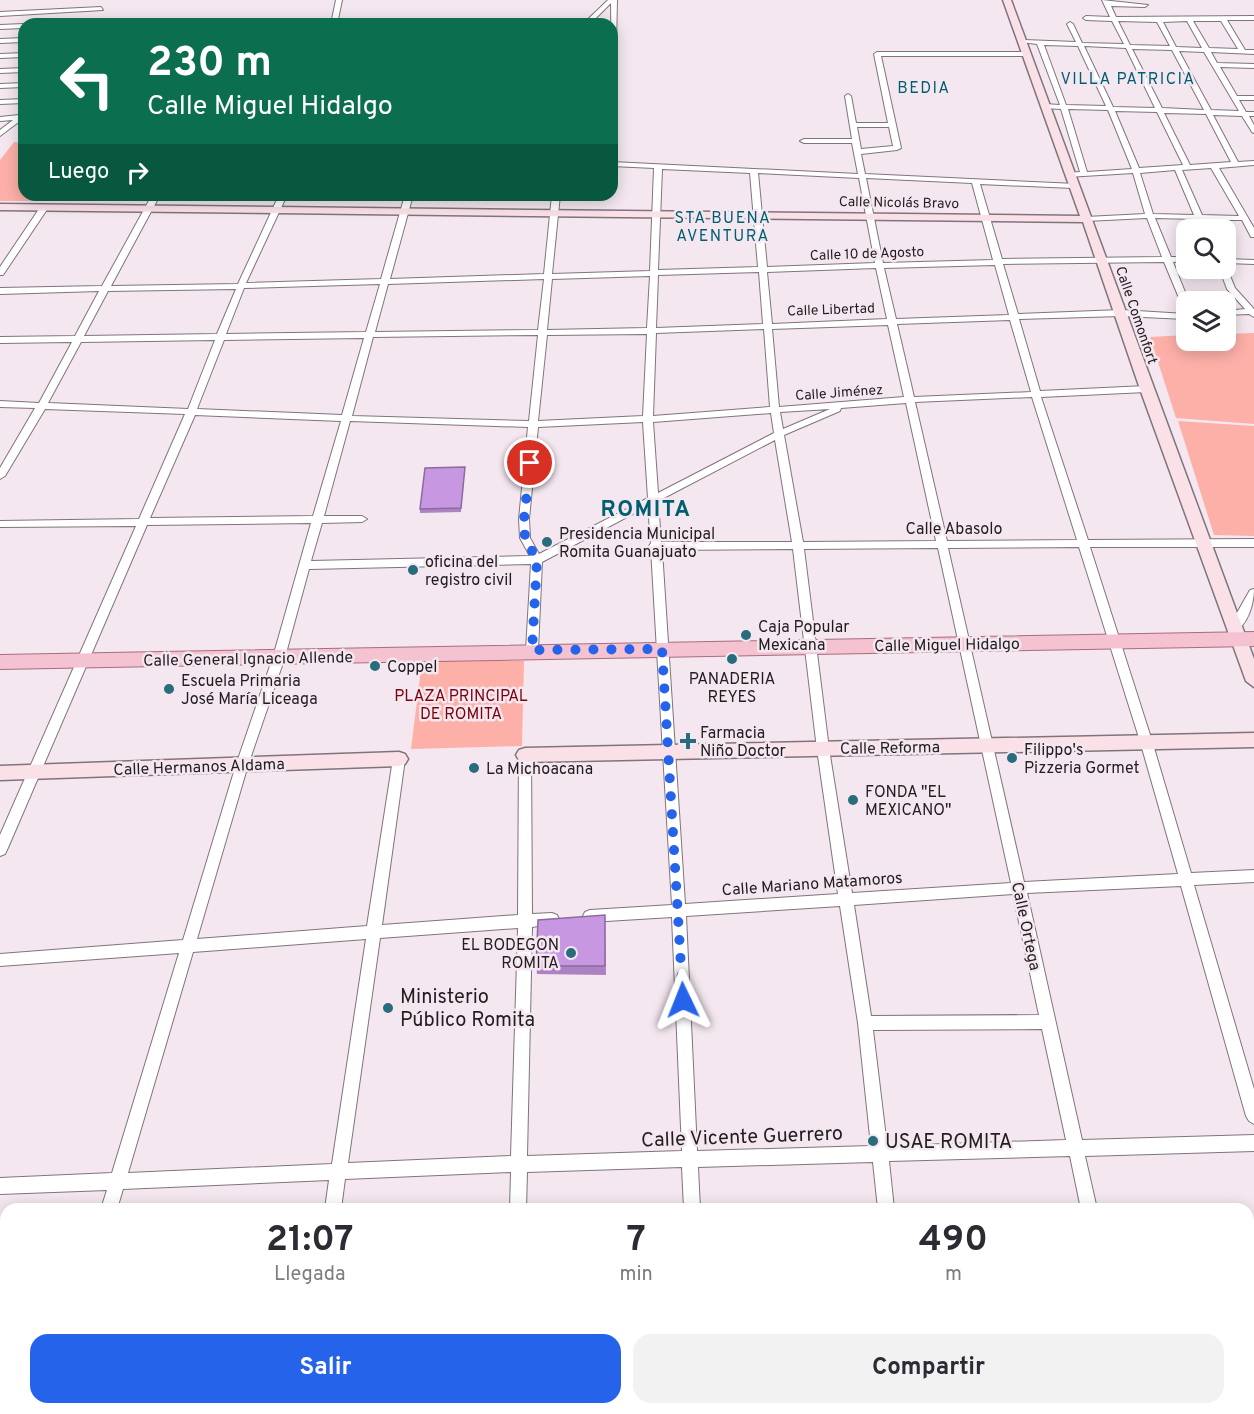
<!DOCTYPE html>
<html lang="es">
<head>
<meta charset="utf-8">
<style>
  body { margin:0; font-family:Overpass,sans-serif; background:#f2f2f3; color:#2b2b33; height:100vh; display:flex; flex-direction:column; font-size:22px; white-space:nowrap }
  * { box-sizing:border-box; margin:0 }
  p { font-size:20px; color:#7c7c81 }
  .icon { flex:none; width:33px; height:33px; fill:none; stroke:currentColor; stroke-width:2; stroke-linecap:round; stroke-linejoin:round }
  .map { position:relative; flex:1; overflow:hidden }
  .sheet { position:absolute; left:0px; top:1203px; width:1254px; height:212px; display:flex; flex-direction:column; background:#fff; border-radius:18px 18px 0 0; box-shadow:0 3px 15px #0003 }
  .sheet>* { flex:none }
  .guide { position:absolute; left:18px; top:18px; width:600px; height:183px; border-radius:18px; box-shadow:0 3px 15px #0003; background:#0b6e4f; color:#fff; overflow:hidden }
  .controls { position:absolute; left:1176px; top:219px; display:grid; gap:12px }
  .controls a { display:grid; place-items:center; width:60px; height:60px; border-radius:12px; background:#fff; box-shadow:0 3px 15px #0003; font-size:30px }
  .pin { position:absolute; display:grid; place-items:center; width:51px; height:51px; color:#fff; margin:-26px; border:3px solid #fff; border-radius:50%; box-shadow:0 2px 6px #0007 }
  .me { position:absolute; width:66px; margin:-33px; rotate:358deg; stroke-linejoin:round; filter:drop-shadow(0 0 4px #0008) }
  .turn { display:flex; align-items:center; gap:21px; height:126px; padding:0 30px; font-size:27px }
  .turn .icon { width:78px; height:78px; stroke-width:2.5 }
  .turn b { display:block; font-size:42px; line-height:51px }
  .then { display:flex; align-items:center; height:57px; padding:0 30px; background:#0003; gap:12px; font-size:22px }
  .eta { display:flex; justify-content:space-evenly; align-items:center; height:102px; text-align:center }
  .eta b { font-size:36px; font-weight:700; line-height:42px }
  .cta { display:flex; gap:12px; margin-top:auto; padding:12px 30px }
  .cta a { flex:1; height:69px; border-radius:18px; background:#2563eb; color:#fff; font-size:24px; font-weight:700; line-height:69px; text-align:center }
  .cta a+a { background:#f2f2f3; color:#2b2b33 }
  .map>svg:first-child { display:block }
  .green { fill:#fcb0a8 }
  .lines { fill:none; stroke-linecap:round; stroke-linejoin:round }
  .street-casing { stroke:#80747c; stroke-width:2 }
  .secondary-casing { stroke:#80747c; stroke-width:3 }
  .primary-casing { stroke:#a66e7e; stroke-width:2 }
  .street { fill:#fff; fill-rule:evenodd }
  .secondary { fill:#fae1e8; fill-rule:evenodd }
  .primary { fill:#f4c2d0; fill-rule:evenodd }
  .wall { fill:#ac82c2 }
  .building { fill:#c897e2; stroke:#8c6a9e; stroke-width:1.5 }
  .route { stroke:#2563eb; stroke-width:10; stroke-dasharray:0 18 }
  .poi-dot { fill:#286c7d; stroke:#f4e7f0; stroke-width:2 }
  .labels { text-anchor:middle; stroke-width:5; stroke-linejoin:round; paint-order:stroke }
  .far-street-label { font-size:14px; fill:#211d20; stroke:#f4e7f0 }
  .far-quarter-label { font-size:16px; letter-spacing:1.5px; fill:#005e71; stroke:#f4e7f0 }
  .street-label { font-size:16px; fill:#211d20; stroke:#f4e7f0 }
  .poi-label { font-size:16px; fill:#211d20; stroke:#f4e7f0; text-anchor:start }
  .park-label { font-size:16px; fill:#7a020d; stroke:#f4e7f0 }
  .near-poi-label { font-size:20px; fill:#211d20; stroke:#f4e7f0; text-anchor:start }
  .near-street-label { font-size:20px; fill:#211d20; stroke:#f4e7f0 }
  .district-label { font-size:22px; font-weight:bold; letter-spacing:1.5px; fill:#005e71; stroke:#f4e7f0 }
</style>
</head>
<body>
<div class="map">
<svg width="1254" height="1414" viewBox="0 0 1254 1414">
  <rect width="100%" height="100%" fill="#f4e7f0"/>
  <path class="green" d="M14 142 24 143V195H107L104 201H0V160Z
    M1254 333V424L1176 418 1150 337 1186 335V340H1226V334Z
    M1178 421 1254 426V536L1214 535Z
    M422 661H524L522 746 411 749Z"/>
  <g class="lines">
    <defs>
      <path id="street" d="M336 0H342L337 24H331Z
        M608 0H617L615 90 612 92 611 3 590 24H583Z
        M1102 0 1148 5 1145 7 1111 6 1116 17 1254 16V20H1227L1245 50H1254V54L1211 52 1217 63 1254 64V68L1220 67 1237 96H1254V100H1239L1246 112H1254V116H1249L1254 125V133L1252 132 1242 116 1213 115 1238 162 1254 161V165L1219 168 1254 228V237H1251L1242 220H1204L1209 230H1201L1196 219 1155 218 1171 257H1186V261L1173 262 1189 302H1186V307L1182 305 1164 262 1003 264 1018 314 1121 310 1186 314V319L1121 316 1019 319 1040 391 1146 386 1151 389 1146 392 1041 397 1088 540 1254 539V547H1090L1152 741 1191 873 1254 870V882L1194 885 1254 1089V1124L1249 1121 1246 1116 1181 886 1027 893 1082 1140 1254 1135V1151L1085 1156 1097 1209H1081L1070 1156 889 1161 894 1209H878L873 1162 698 1167 700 1209H684L682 1167 527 1172 526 1209H510L511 1172 345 1179 341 1209H325L329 1180 123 1189 117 1209H101L107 1190 0 1194V1178L112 1173 179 953 0 966V954L183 940 236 765 273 657 311 523 147 525 7 850 5 854 0 856V835L136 526 0 527V521L139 519 185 414 45 409 5 476 0 479V468L35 408 0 407V401L39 403 72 342 0 343V337L75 336 99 291 0 294V288L102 286 152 195H160L111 286 238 284 279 195H287L246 283 381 279 405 195H413L390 279 544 274 552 195H560L552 274 650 271 654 168 612 166V162L858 174 852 143H804L800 141 804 139H852L845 96 848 94 851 96 856 123H888L874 54 877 52H1028L1031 54 1028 56H881L901 148 897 150 861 154 865 174 1076 184 1077 186 1073 188 980 184 1002 259 1162 257 1147 218 1086 221 1082 219 1086 217 1145 214 1133 173 1067 177V173L1080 172 1061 109 1044 108 1041 106 1044 104 1060 105 1037 44 1021 42 1024 40 1076 42 1067 24 1070 22 1073 24 1082 43 1124 44 1112 21 1086 20 1083 18 1086 16 1110 17ZM1118 21 1157 22 1170 46 1130 45ZM1187 21 1202 48 1176 47 1163 22ZM1193 21H1221L1238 49 1209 48ZM1044 45 1078 46 1106 106 1066 105ZM1084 46 1126 48 1155 108 1113 107ZM1132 49 1172 50 1204 110 1162 108ZM1179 51 1204 52 1239 111 1211 110ZM1068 109 1108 110 1132 169 1087 172ZM1115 111 1157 112 1183 165 1139 168ZM1164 113 1206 114 1231 162 1190 165ZM857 127H889L893 146 861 149ZM1211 168 1239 216 1202 215 1182 170ZM662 169 750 173 758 267 658 270ZM1175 170 1194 215 1153 214 1140 173ZM758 173 859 178 875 263 767 267ZM866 178 972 183 993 260 883 263ZM995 265 1009 315 896 319 884 268ZM876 268 887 319 772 324 767 272ZM759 272 763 324 656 328 658 275ZM650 276 647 328 547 330 552 279ZM544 279 538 330 375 332 388 284ZM380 284 366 332 226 334 244 288ZM236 289 217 334 84 336 108 291ZM1010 320 1031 392 914 397 897 324ZM888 325 904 397 779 407 772 329ZM764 329 770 407 653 416 656 333ZM647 334 643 416 538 421 547 335ZM538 335 529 421 352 416 373 337ZM364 338 342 415 197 409 224 340ZM215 340 188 409 48 403 81 342ZM1032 397 1077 540 947 541 915 402ZM906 403 936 541 803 542 784 435 840 411 841 408ZM830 409 783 429 780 412ZM771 413 774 433 658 493 653 422ZM195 415 341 421 313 516 150 518ZM350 421 528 427 519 519 520 538 530 556 311 561 322 523 362 522 367 519 362 516H324ZM643 422 648 498 539 554 530 538 529 519 538 427ZM775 440 792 542H661L658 501ZM648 506 651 543 649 546 651 549 672 905 590 910 585 912 583 916 585 920 590 922 672 917 682 1151 527 1156 532 927 557 923 559 919 557 915 552 913 532 914 531 755 529 752H521L519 755 518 915 382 925 405 759 403 756H395L393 759 367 926 197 939 248 765 285 657 309 569 531 564 526 650 532 654 538 650 542 562ZM1079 547 1140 741 1178 874 1024 882 948 548ZM938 548 1011 883 852 893 829 749 804 549ZM793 549 817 749 838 894 685 904 662 550ZM1013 894 1039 1015 871 1016 854 905ZM840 906 858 1023 871 1146 697 1151 686 916ZM518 928 511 1156 348 1163 380 938ZM366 939 332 1164 128 1173 193 952ZM1042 1029 1066 1140 887 1146 873 1030Z
        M101 7 103 10 0 16V12Z
        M95 20 97 23 61 24 64 22Z
        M24 24V28L0 29V25Z
        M24 38V42L0 43V39Z
        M24 53V57L0 58V54Z
        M24 68V72L0 73V69Z
        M24 83V87L0 88V84Z
        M24 99V103L0 104V100Z
        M24 112V118L0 136V130L13 120 0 121V117L19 115Z
        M41 206 48 208 3 275H0V267Z
        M1226 259 1254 260V264L1226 263Z
        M1226 266 1235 288 1254 309V317L1249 314 1226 315V311L1245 309 1227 289 1219 268H1226Z
        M1254 589C1254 603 1248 625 1235 631L1231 630 1229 627 1250 590Z
        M38 1408H56L55 1414H37Z
        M293 1408H311L310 1414H292Z
        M505 1408H523L522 1414H504Z
        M695 1408H713L714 1414H696Z
        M903 1408H921L922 1414H904Z
        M1123 1408H1141L1143 1414H1125Z"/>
      <path id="secondary" d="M1003 0H1011L1254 659V687L1246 681 1140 389 1083 222 0 210V204L1080 216Z
        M1254 733V747L525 762 519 760 516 755 519 750 525 748Z
        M399 752 405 754 408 759 405 764 399 766 0 780V766Z"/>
      <path id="primary" d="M1254 632V646L0 669V655Z"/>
    </defs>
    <use href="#street" class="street-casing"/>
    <use href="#secondary" class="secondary-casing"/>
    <use href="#primary" class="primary-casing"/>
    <use href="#street" class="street"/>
    <use href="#secondary" class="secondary"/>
    <use href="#primary" class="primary"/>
  </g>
  <path class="wall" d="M465 467 461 512 420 513V509Z
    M605 915 606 975 537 974 536 966Z"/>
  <path class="building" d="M465 467 461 508 420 509 425 468Z
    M605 915V966H536L538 920Z"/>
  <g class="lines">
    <path class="route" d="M530 463 524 519 525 538 537 560 532 650 662 649 683 1000"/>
  </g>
  <g class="poi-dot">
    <circle cx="547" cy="542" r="6"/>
    <circle cx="413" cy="570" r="6"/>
    <circle cx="746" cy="635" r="6"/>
    <circle cx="732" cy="659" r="6"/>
    <circle cx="375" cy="666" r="6"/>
    <circle cx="169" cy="689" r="6"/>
    <path d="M685 732h6v6h6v6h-6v6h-6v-6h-6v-6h6z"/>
    <circle cx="1012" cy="758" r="6"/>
    <circle cx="474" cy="768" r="6"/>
    <circle cx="853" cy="800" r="6"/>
    <circle cx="571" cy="953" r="6"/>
    <circle cx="388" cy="1008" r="6"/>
    <circle cx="873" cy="1141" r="6"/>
  </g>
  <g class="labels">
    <g class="far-street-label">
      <text transform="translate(899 202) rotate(1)" y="5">Calle Nicolás Bravo</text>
      <text transform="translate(867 253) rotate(-2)" y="5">Calle 10 de Agosto</text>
      <text transform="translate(831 309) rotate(-2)" y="5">Calle Libertad</text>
      <text transform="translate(1137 315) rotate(71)" y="5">Calle Comonfort</text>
      <text transform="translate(839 392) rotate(-4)" y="5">Calle Jiménez</text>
    </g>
    <g class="far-quarter-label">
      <text x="1128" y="84">VILLA PATRICIA</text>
      <text x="924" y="93">BEDIA</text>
      <text x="723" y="223">STA BUENA<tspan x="723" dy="18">AVENTURA</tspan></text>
    </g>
    <g class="street-label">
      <text x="954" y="534">Calle Abasolo</text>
      <text transform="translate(947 644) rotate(-1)" y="6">Calle Miguel Hidalgo</text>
      <text transform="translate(248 658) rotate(-1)" y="6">Calle General Ignacio Allende</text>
      <text transform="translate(890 747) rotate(-1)" y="6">Calle Reforma</text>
      <text transform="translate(199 766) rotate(-2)" y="6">Calle Hermanos Aldama</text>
      <text transform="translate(812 883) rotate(-4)" y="6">Calle Mariano Matamoros</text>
      <text transform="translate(1027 926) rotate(78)" y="6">Calle Ortega</text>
    </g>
    <g class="poi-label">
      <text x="559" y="539">Presidencia Municipal<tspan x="559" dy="18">Romita Guanajuato</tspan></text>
      <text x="425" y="567">oficina del<tspan x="425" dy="18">registro civil</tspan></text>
      <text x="758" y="632">Caja Popular<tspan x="758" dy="18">Mexicana</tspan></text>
      <text x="387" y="672">Coppel</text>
      <text x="732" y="684" text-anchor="middle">PANADERIA<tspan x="732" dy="18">REYES</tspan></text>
      <text x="181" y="686">Escuela Primaria<tspan x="181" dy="18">José María Liceaga</tspan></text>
      <text x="700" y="738">Farmacia<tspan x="700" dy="18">Niño Doctor</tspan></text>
      <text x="1024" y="755">Filippo's<tspan x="1024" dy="18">Pizzeria Gormet</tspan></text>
      <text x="486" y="774">La Michoacana</text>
      <text x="865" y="797">FONDA "EL<tspan x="865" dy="18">MEXICANO"</tspan></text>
      <text x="559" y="950" text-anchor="end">EL BODEGON<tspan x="559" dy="18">ROMITA</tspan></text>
    </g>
    <g class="park-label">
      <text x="461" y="701">PLAZA PRINCIPAL<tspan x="461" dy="18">DE ROMITA</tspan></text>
    </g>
    <g class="near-poi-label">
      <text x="400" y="1003">Ministerio<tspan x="400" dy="23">Público Romita</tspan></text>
      <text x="885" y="1148">USAE ROMITA</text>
    </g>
    <g class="near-street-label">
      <text transform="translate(742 1136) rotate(-2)" y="7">Calle Vicente Guerrero</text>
    </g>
    <g class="district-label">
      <text x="646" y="516">ROMITA</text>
    </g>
  </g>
</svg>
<div class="controls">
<a><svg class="icon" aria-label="search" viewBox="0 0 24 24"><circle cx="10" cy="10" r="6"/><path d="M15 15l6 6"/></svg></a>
<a><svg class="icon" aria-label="layers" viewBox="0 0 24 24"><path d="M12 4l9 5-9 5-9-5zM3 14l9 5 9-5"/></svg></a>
</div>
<div class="pin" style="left:530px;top:463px;background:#d93025"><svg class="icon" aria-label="arrive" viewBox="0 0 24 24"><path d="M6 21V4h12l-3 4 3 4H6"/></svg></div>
<svg class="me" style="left:683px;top:1000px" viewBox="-20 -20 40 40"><path d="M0-17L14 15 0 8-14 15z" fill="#2563eb" stroke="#fff" stroke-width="4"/></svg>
<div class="guide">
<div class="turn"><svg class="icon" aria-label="left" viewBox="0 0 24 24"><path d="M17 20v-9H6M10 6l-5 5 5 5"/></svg><div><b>230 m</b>Calle Miguel Hidalgo</div></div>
<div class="then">Luego<svg class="icon" aria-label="right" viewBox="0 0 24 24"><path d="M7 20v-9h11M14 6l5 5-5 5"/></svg></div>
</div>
<section class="sheet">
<div class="eta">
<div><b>21:07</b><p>Llegada</p></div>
<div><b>7</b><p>min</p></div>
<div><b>490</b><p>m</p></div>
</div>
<div class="cta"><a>Salir</a><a>Compartir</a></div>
</section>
</div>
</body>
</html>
